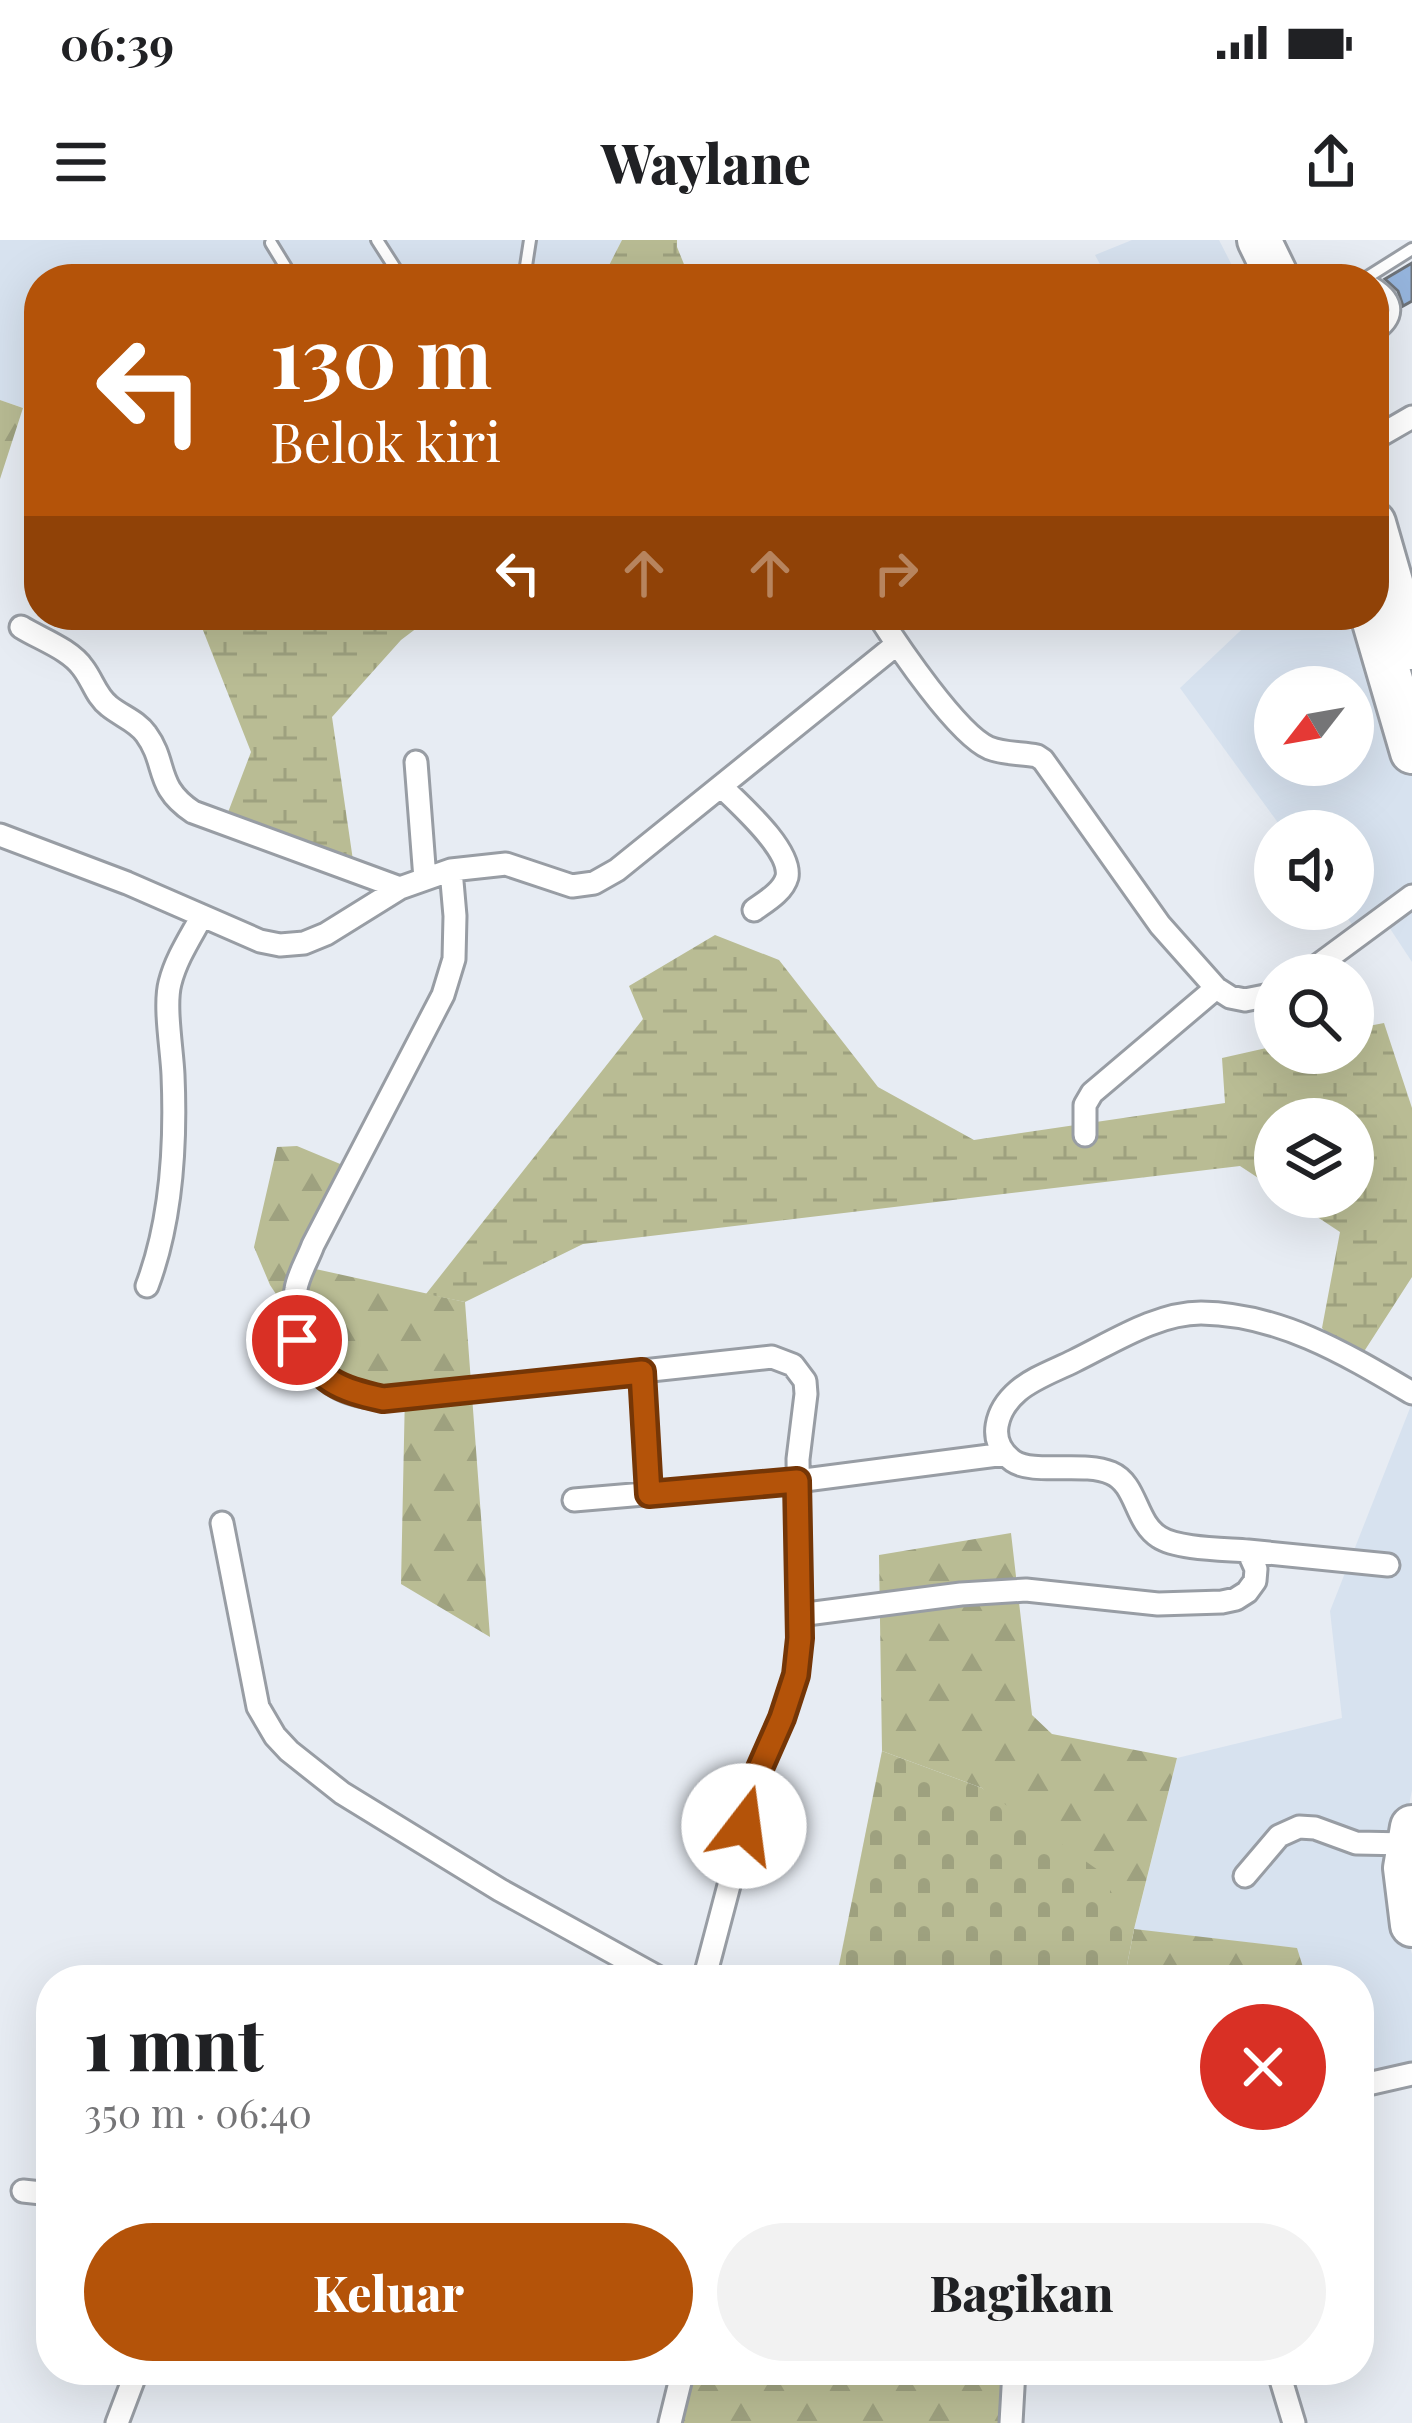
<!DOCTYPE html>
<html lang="id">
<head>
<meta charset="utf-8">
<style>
  body { margin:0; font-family:"Playfair Display",serif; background:#f2f2f2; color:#202124; height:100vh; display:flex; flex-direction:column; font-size:45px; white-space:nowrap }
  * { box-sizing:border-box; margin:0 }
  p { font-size:39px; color:#757577 }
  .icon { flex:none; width:66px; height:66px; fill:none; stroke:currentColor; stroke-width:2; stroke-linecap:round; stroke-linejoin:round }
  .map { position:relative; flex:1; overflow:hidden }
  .panel { position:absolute; left:36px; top:1725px; width:1338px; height:420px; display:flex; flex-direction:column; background:#fff; border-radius:48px; box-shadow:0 12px 48px #0002 }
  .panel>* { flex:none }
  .guide { position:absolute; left:24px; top:24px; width:1365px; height:366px; border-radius:48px; box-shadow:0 12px 48px #0002; background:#b45309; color:#fff; overflow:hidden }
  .needle { width:78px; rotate:239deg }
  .controls { position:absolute; left:1254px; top:426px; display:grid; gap:24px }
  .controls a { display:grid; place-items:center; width:120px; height:120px; border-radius:50%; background:#fff; box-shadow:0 12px 48px #0002; font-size:60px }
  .pin { position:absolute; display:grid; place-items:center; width:102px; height:102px; color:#fff; margin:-51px; border:6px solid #fff; border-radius:50%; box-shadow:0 3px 12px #0007 }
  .me { position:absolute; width:132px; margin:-66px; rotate:15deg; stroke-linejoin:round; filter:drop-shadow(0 0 9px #0008) }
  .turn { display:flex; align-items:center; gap:42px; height:252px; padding:0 48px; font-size:54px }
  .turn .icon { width:156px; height:156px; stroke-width:2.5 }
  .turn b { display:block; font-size:84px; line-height:102px }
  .lanes { display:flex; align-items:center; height:114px; padding:0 48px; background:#0003; justify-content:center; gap:60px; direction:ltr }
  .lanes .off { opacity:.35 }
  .round { display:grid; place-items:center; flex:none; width:126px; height:126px; border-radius:63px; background:#f2f2f2 }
  .head { display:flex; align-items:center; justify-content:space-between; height:204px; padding:0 48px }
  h1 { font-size:72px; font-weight:800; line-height:90px }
  .cta { display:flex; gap:24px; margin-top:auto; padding:24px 48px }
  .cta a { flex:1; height:138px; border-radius:72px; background:#b45309; color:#fff; font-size:48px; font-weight:800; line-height:138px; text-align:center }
  .cta a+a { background:#f2f2f2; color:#202124 }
  .status { display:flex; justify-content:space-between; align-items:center; height:84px; padding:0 60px; background:#fff; direction:ltr }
  .status svg { height:33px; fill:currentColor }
  header { display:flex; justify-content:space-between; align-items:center; height:156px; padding:0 48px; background:#fff; font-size:54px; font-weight:800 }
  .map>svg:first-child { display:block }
  .built { fill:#d7e2ef; fill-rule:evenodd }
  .forest { fill:url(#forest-firs) }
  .wetland { fill:url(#wetland-marsh) }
  .cemetery { fill:url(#cemetery-stones) }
  .building { fill:#95b4dc; stroke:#6d7278; stroke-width:3 }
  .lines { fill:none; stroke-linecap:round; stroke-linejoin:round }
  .lane-casing { stroke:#989da4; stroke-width:16 }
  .street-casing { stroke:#989da4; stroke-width:27 }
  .highway-casing { stroke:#989da4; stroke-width:48 }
  .lane { stroke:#fff; stroke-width:10 }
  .street { stroke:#fff; stroke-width:21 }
  .highway { stroke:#fff; stroke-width:42 }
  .route-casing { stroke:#753606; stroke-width:30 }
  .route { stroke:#b45309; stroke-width:21 }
</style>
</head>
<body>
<div class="status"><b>06:39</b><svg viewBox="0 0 49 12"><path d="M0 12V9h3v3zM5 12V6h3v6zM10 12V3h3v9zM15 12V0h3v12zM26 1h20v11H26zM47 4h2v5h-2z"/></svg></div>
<header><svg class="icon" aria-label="menu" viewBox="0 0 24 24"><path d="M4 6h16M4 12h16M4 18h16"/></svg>Waylane<svg class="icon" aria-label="share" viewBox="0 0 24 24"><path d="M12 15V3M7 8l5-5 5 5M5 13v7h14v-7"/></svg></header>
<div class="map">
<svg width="1412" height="2183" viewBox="0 0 1412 2183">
  <defs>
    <pattern id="forest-firs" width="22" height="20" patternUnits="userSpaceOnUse" patternTransform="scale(3)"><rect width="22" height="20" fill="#b9bc94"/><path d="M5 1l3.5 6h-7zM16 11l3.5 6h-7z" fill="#9ea17f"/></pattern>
    <pattern id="wetland-marsh" width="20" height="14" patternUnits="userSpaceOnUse" patternTransform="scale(3)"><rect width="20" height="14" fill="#b9bc94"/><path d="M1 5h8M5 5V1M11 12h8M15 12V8" fill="none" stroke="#9ea17f"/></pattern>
    <pattern id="cemetery-stones" width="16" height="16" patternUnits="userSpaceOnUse" patternTransform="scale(3)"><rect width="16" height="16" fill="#b9bc94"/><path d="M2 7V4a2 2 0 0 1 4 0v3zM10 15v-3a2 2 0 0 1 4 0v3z" fill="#9ea17f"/></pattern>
  </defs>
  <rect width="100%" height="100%" fill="#e7ecf3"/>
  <path class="built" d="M0 0H622L602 39H39V173L0 160Z
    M1132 0H1219L1239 39H1108L1095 15Z
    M1257 375H1366L1412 528V722L1385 681 1361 697 1341 669H1353V591H1284L1180 448ZM1275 447H1353V525H1275Z
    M1412 1163V1550L1397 1628 1402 1679 1412 1714V1829L1359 1841V1740H1307L1296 1708 1134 1690 1177 1518 1342 1478 1330 1371Z"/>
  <path class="forest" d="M0 160 23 168 0 239Z
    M297 906 357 931 311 1028 465 1062 490 1397 401 1344 405 1152 349 1146 323 1125 270 1045 254 1007 277 907Z
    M1011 1293 1032 1475 1052 1494 1177 1518 1134 1689 1297 1708 1307 1740H1124L1134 1690 982 1548 882 1511 879 1315Z
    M691 2130H1004L1002 2183H680Z"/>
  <path class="wetland" d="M622 0H677V7L690 39H602Z
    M197 375H434L401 400 332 477 354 627 227 575 251 512Z
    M715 695 779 720 878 847 974 900 1225 863 1222 818 1275 806V813H1353V789L1384 783 1412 868V1037L1356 1124 1322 1088 1340 992 1287 957H1353V879H1275V949L1240 926 583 1004 465 1062 426 1054 643 779 629 746Z"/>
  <path class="cemetery" d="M882 1511 982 1548 1098 1630 1134 1690 1124 1740H836Z"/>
  <path class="building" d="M1412 23V61L1403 66 1398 51 1385 39Z"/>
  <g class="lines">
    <defs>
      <path id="lane" d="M377 0 402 39
        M271 3 293 39
        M1366 38 1412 9
        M524 39 530 0
        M1374 43C1402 60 1400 81 1374 97"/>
      <path id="street" d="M1374 199 1412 177
        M878 375C898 406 957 494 989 508 1004 514 1022 513 1037 516L1043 520 1160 685 1216 748 1230 757 1245 760 1275 754
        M21 387C40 399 70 409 83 428 93 441 96 456 109 466 121 476 137 481 146 494 168 524 154 546 193 572L400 648
        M416 522 425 639
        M722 547C740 565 792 610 787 637 783 652 765 662 754 670
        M0 595 127 643 260 701 280 705 304 703 326 694 400 648 451 630 506 624 572 646 594 643 617 630 897 404
        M451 630 455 676 454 719 443 755 313 1005C308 1019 298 1035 296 1049 288 1090 306 1135 346 1151 357 1156 371 1157 383 1159L772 1117 793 1125 805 1141 806 1154 798 1219 800 1398 796 1435 782 1478 760 1528 704 1740
        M1305 735 1412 656
        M1085 895V865L1092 853 1216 748
        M147 1046C172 980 176 905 173 835 172 810 164 766 170 743 176 719 190 698 202 676
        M642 1131 649 1254
        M574 1260 797 1241 1005 1214
        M222 1283 258 1467 275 1496 289 1511 342 1553 500 1650 663 1740
        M1248 1311 1388 1325
        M799 1375 961 1354 1026 1350 1158 1364 1222 1362 1236 1359 1247 1352 1255 1341 1256 1329 1248 1311C1225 1309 1177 1309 1159 1297 1135 1282 1137 1244 1111 1233 1084 1221 1033 1235 1013 1221 985 1201 997 1169 1018 1151 1033 1138 1056 1130 1074 1121 1113 1102 1157 1073 1201 1073 1280 1074 1346 1114 1412 1153
        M1245 1636 1279 1596 1299 1587 1315 1588 1356 1603 1408 1604
        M1359 1846 1412 1834
        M23 1951 51 1954
        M1278 2130 1294 2183
        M117 2183 137 2130
        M670 2183 683 2130
        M1011 2183 1014 2130"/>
      <path id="highway" d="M1259 0 1278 39
        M1374 283 1410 408
        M1372 375 1412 512
        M1412 1587 1405 1628 1412 1685"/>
    </defs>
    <use href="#lane" class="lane-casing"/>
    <use href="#street" class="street-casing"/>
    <use href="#highway" class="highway-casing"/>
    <use href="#lane" class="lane"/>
    <use href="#street" class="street"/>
    <use href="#highway" class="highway"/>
  </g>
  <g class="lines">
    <defs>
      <path id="route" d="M297 1100C320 1142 338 1149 383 1159L642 1132 649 1254 797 1241 800 1398 796 1435 782 1478 760 1528 744 1586"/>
    </defs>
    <use href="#route" class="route-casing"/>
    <use href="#route" class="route"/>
  </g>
</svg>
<div class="controls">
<a><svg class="needle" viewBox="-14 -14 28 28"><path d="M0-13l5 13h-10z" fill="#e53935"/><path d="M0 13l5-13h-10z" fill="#757577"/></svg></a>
<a><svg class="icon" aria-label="sound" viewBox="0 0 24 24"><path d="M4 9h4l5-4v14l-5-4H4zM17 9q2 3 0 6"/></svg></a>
<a><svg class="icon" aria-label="search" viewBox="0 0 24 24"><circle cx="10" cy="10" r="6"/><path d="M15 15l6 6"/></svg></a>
<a><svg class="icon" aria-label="layers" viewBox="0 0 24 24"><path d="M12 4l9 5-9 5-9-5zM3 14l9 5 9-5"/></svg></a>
</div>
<div class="pin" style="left:297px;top:1100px;background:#d93025"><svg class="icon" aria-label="arrive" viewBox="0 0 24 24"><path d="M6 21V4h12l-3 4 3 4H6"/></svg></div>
<svg class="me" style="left:744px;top:1586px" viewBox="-20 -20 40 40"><circle r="19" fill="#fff"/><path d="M0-13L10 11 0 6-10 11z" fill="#b45309"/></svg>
<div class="guide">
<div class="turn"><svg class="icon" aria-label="left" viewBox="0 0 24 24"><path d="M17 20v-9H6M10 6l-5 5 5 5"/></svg><div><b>130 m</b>Belok kiri</div></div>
<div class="lanes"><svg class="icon" aria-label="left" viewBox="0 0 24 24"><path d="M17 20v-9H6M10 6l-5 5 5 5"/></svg><svg class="icon off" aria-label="ahead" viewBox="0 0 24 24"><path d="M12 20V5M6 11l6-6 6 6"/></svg><svg class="icon off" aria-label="ahead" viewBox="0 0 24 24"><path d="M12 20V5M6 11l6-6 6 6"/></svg><svg class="icon off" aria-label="right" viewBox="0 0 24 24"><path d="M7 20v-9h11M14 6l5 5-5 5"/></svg></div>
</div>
<section class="panel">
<div class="head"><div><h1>1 mnt</h1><p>350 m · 06:40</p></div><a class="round" style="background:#d93025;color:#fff"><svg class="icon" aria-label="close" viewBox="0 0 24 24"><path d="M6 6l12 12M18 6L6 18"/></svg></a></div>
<div class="cta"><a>Keluar</a><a>Bagikan</a></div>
</section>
</div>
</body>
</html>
